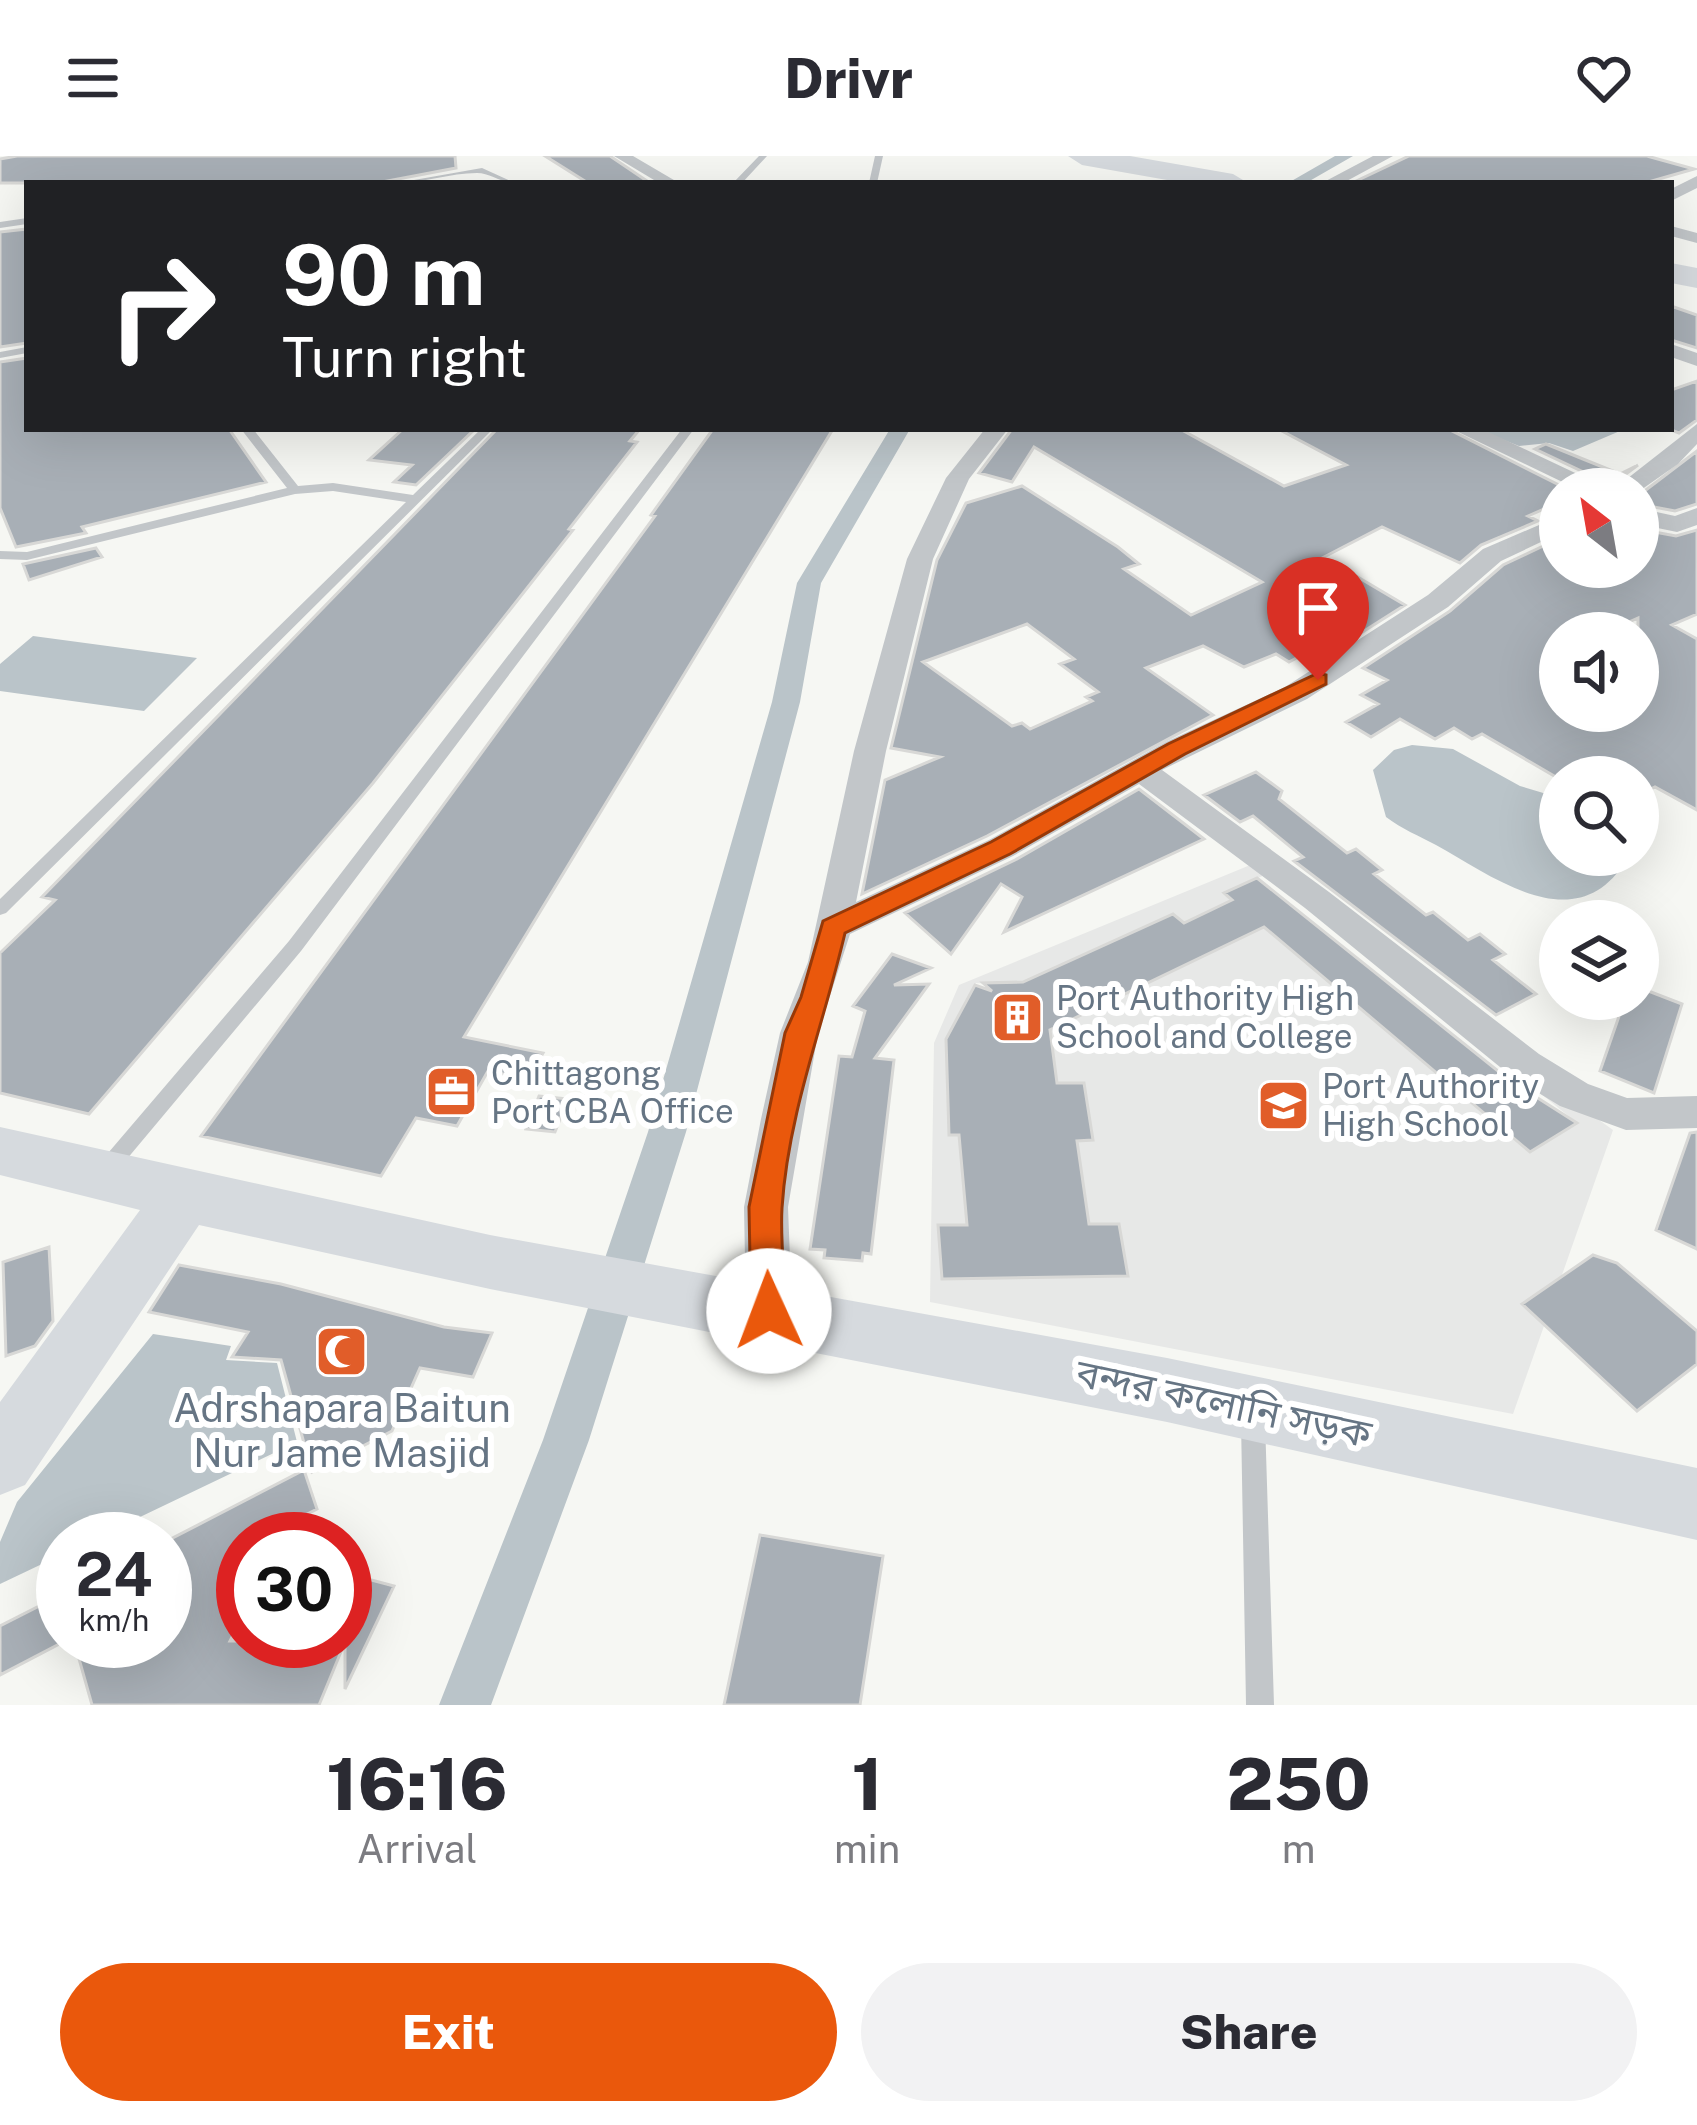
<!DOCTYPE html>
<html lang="en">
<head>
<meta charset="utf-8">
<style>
  body { margin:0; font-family:"Public Sans","Noto Sans Bengali",sans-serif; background:#f2f2f3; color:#2b2b33; height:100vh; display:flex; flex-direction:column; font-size:45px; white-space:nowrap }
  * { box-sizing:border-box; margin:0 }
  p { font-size:39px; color:#7c7c81 }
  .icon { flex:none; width:66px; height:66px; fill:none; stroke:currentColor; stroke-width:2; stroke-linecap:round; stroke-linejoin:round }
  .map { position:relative; height:1549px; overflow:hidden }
  .drawer { display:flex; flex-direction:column; background:#fff; flex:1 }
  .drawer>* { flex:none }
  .top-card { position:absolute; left:24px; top:24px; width:1650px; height:252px; border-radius:0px; box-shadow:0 12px 48px #0002; background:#202124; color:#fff; overflow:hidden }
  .needle { width:78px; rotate:329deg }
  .tools { position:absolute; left:1539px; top:312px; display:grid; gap:24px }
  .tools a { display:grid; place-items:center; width:120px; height:120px; border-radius:50%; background:#fff; box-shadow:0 12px 48px #0002; font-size:60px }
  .speed { position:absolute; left:36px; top:1356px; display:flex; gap:24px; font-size:60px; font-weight:700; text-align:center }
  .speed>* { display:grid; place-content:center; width:156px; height:156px; border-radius:50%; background:#fff; box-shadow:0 12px 48px #0002; line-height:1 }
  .speed small { font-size:30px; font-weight:400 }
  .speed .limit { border:18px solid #d22; background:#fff; color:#111 }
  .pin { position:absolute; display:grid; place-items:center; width:102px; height:102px; color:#fff; margin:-123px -51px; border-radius:50% 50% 50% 0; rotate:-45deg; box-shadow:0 0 12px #0007 }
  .pin .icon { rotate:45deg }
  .me { position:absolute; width:132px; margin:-66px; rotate:358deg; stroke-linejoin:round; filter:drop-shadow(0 0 9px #0008) }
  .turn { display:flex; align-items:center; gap:42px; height:252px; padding:0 60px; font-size:54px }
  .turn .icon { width:156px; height:156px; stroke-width:2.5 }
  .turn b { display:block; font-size:84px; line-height:102px }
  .eta { display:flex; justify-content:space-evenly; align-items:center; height:204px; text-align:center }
  .eta b { font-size:72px; font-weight:800; line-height:84px }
  .button { display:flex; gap:24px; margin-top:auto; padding:24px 60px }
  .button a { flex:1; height:138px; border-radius:72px; background:#ea580c; color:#fff; font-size:48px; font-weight:800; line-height:138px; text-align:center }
  .button a+a { background:#f2f2f3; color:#2b2b33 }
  header { display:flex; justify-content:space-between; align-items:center; height:156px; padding:0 60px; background:#fff; font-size:54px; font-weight:800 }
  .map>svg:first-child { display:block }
  .built { fill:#e7e8e7; fill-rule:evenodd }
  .water { fill:#bac4c9 }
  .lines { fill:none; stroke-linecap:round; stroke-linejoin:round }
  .canal { fill:#bac4c9; fill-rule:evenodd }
  .building { fill:#a8afb6; stroke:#d8d8d6; stroke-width:3; fill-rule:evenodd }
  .lane { fill:#c2c6c9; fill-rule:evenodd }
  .street { fill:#c2c6c9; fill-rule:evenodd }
  .secondary { fill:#d6dade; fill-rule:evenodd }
  .highway { fill:#d6dade; fill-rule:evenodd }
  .route { fill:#ea580c; stroke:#983908; stroke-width:3 }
  .labels { text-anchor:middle; stroke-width:12; stroke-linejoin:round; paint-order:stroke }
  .poi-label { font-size:33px; fill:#667584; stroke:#fff; text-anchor:start }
  .near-street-label { font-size:39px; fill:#667584; stroke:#fff }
  .near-poi-label { font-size:39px; fill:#667584; stroke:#fff }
</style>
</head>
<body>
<header><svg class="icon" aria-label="menu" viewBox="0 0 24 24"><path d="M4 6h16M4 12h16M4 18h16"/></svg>Drivr<svg class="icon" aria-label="heart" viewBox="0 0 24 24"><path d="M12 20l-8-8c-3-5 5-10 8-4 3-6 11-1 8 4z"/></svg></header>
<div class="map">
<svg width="1697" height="1549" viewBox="0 0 1697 1549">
  <rect width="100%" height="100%" fill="#f6f7f3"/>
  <path class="built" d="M1260 705 1447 855 1613 974 1513 1258 930 1146 934 887 959 829ZM1269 717 1577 967 1529 996 1259 767 1258 774 1053 872 1049 870 1055 916 946 914V883L976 827 1025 830 1037 820 1173 758 1184 767 1227 747 1251 760 1225 737ZM1083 927 1093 984 1077 985 1089 1068 938 1070 967 1069 959 979 949 978 946 928Z"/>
  <path class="water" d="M1476 273H1619L1620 275 1573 295 1549 287 1519 290Z
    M33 480 197 502 144 555 0 535V508Z
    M1412 589 1453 593 1520 630 1560 642V699H1626L1627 703C1577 786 1494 721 1436 689 1419 680 1402 673 1386 661L1373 614 1394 594Z
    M153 1178 231 1190 226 1204 277 1207 297 1286 94 1383H63V1398L0 1428V1386L17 1346Z"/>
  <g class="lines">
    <path class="canal" d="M1335 0H1353L1306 27H1288Z
      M890 273H910L821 427 800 546 686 976 589 1284 491 1549H439L543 1284 648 976 772 546 797 427Z"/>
  </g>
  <path class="building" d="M17 0H455L456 12 377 27H0V3Z
    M545 0H610L650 27H588Z
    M1409 0H1647L1694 13 1645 27H1352Z
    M27 73V187L0 191V76Z
    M1671 150 1697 159V192L1671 184Z
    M27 202V273H229L266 326 82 371 86 377 16 391 0 352V206Z
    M1697 225V264L1679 277 1671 274V234Z
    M403 273H475L416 329 394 326 412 309 369 304Z
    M497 273H640L630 285 637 286 569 373 573 374 373 627 89 958 0 937V797L55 744 42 741Z
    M713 273H833L464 881 543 897 528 923 488 915 457 970 416 962 381 1020 201 980 655 360 651 359Z
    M1012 273H1180L1284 330 1346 309 1278 273H1448L1567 333H1560V346L1528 360 1538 365 1481 389 1460 407 1382 371 1324 401 1405 449 1331 496 1319 490 1289 506 1276 498 1244 511 1203 490 1146 512 1213 559 987 680 862 738 885 624 940 601 891 592 937 404 966 347 1022 330 1118 391 1139 408 1124 413 1191 459 1262 426 1034 291 1012 326 979 317ZM1027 468 1074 503 1060 508 1098 536 1086 541 1092 545 1030 573 1022 567 1012 570 923 506Z
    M1546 288 1620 318 1638 309 1611 329 1535 293Z
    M1697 295V348L1675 355 1638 348V340Z
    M1638 373 1676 380 1697 374V458L1672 469 1697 483V654L1655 631 1638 639V621H1556L1482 578 1472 583 1454 572 1435 583 1400 563 1371 581 1346 566 1378 548 1361 539 1387 524 1363 512 1450 455 1503 409 1560 382V411H1638ZM1638 462V555H1560V477H1604Z
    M96 392 102 401 29 424 23 408Z
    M1256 616 1282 635 1279 643 1347 697 1356 693 1382 714 1374 718 1426 759 1433 756 1468 784 1480 778 1505 798 1493 804 1536 838 1496 859 1294 705 1303 701 1253 660 1240 666 1204 639Z
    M1139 633 1204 683 1004 776 1022 741 1001 728 951 798 905 757 1015 704Z
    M1257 722 1508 923 1577 967 1530 996 1264 771 1050 874 1057 927H1084L1093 984 1077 985 1089 1068H1119L1128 1120 942 1123 938 1069H967L959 979H949L946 883 975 829 992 835 983 827 1023 826 1173 758 1184 767 1232 744 1224 737Z
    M892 798 931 812 894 829 929 828 875 902 894 904 871 1098 863 1097 862 1105 824 1102 825 1094 810 1093 839 900 852 901 865 855 853 850Z
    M1638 831 1682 848 1654 937 1600 915 1625 843H1638Z
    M539 940 568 943 555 976 526 973Z
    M1697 976V1093L1656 1074 1690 977Z
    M49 1091 53 1165 35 1190 6 1200 3 1106Z
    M1593 1099 1617 1107 1697 1175V1208L1637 1255 1522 1148Z
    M179 1109 281 1128 444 1171 492 1177 473 1221 420 1212 392 1275 312 1316 281 1204 232 1201 248 1176 149 1156Z
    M304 1314 317 1353 290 1367 297 1383H243V1460L230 1485H345V1417L394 1430 345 1533V1486L319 1549H92L74 1485H165V1386Z
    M760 1379 883 1400 860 1549H724Z
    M63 1438V1486L0 1519V1470Z"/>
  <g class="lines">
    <path class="lane" d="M759 0H767L742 27H733Z
      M875 0H883L877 27H869Z
      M482 12 515 27C501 27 490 17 477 17 450 17 424 27 397 27Z
      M27 62V68L0 72V66Z
      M27 191V197L0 202V196Z
      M241 273H253L298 330 333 327 413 339 481 273H493L6 757 0 759V743L406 346 333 335 295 338 27 404 0 403V395L27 396 287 332Z
      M682 273H694L301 795 111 1022 104 1025 97 1022 93 1016 97 1010 289 785Z
      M1253 1253 1262 1257 1265 1265 1274 1549H1246L1241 1265 1244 1257Z"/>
    <path class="street" d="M614 0H633L679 27H659Z
      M1373 0H1393L1343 27H1322Z
      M1697 20V32L1671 45V33Z
      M1671 70 1697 77V87L1671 80Z
      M1671 188 1697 197V210L1671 201Z
      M1697 268V288L1678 308 1638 336 1614 333Z
      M985 273H1008L969 323 933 403 886 595 856 746 989 684 1166 586 1285 531 1428 439 1483 393 1560 360V377L1501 405 1448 451 1307 543 1162 614 1329 736 1539 898 1588 928 1627 942 1697 940V972L1626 974 1560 950 1511 920 1305 752 1139 628 1013 700 850 778 818 877 788 1051 792 1155 785 1169 769 1175 753 1169 746 1155 744 1051 761 963 780 877 808 806 854 595 907 403 946 322Z
      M1452 273H1482L1609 333H1577Z
      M1638 352 1675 360 1697 352V369L1677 376 1638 368Z"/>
    <path class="secondary" d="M0 971 490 1079 1167 1202 1697 1312V1384L1167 1266 490 1133 199 1069 25 1329 0 1339V1246L140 1054 0 1019Z"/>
    <path class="highway" d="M1068 0H1130L1233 18 1248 27H1184L1082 9Z
      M1671 107 1697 112V132L1671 127Z"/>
  </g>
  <path class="route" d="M1318 517 1326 519V528L1185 598 1010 698 845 777C824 867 788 957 782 1052 780 1086 785 1121 786 1155L781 1166 769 1171 757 1166 751 1155 749 1051 785 877 801 841 823 765 991 686 1168 588Z"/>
  <defs>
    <symbol id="building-square" viewBox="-11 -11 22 22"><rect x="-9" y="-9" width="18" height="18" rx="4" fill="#e15d29" stroke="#fff"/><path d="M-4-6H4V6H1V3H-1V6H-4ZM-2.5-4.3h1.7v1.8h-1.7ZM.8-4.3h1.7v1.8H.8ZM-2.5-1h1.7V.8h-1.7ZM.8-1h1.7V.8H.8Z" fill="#fff"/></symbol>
    <symbol id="office-square" viewBox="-11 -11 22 22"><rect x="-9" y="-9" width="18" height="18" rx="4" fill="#e15d29" stroke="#fff"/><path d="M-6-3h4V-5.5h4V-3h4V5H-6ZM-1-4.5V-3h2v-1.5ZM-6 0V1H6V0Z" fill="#fff"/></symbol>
    <symbol id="school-square" viewBox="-11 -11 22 22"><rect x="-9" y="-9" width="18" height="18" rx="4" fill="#e15d29" stroke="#fff"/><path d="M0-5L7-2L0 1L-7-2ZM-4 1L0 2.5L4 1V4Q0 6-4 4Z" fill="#fff"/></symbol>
    <symbol id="mosque-square" viewBox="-11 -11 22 22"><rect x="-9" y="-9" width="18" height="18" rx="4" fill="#e15d29" stroke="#fff"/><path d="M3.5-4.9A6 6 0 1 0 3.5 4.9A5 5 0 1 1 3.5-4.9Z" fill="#fff"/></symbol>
  </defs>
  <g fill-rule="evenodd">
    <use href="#building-square" x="988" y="832" width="59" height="59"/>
    <use href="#office-square" x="422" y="906" width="59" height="59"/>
    <use href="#school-square" x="1254" y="920" width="59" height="59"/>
    <use href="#mosque-square" x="312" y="1166" width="59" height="59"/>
  </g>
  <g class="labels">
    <g class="poi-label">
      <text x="1056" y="854">Port Authority High<tspan x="1056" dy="38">School and College</tspan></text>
      <text x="491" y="929">Chittagong<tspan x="491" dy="38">Port CBA Office</tspan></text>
      <text x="1322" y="942">Port Authority<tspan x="1322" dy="38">High School</tspan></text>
    </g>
    <g class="near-street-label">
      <text transform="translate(1224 1247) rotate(12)" y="14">বন্দর কলোনি সড়ক</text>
    </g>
    <g class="near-poi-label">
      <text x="342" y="1266">Adrshapara Baitun<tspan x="342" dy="45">Nur Jame Masjid</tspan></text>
    </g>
  </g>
</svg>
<div class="tools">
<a><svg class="needle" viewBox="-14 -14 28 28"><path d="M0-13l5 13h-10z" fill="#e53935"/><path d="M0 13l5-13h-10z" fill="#7c7c81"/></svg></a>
<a><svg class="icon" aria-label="sound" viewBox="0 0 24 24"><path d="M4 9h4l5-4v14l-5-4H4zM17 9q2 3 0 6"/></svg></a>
<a><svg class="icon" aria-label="search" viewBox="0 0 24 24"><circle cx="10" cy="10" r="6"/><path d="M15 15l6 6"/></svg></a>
<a><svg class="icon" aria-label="layers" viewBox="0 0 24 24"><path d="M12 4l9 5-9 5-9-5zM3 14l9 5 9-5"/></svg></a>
</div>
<div class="speed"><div>24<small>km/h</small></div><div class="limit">30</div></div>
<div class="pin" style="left:1318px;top:524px;background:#d93025"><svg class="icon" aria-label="arrive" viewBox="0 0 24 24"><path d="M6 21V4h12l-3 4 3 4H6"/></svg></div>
<svg class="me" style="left:769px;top:1155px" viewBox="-20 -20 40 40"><circle r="19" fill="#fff"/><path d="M0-13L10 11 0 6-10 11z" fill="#ea580c"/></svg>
<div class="top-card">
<div class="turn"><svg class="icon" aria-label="right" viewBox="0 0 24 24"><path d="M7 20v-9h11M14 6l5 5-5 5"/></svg><div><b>90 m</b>Turn right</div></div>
</div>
</div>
<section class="drawer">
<div class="eta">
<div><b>16:16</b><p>Arrival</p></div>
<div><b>1</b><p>min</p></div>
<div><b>250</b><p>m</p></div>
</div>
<div class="button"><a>Exit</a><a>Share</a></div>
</section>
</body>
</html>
